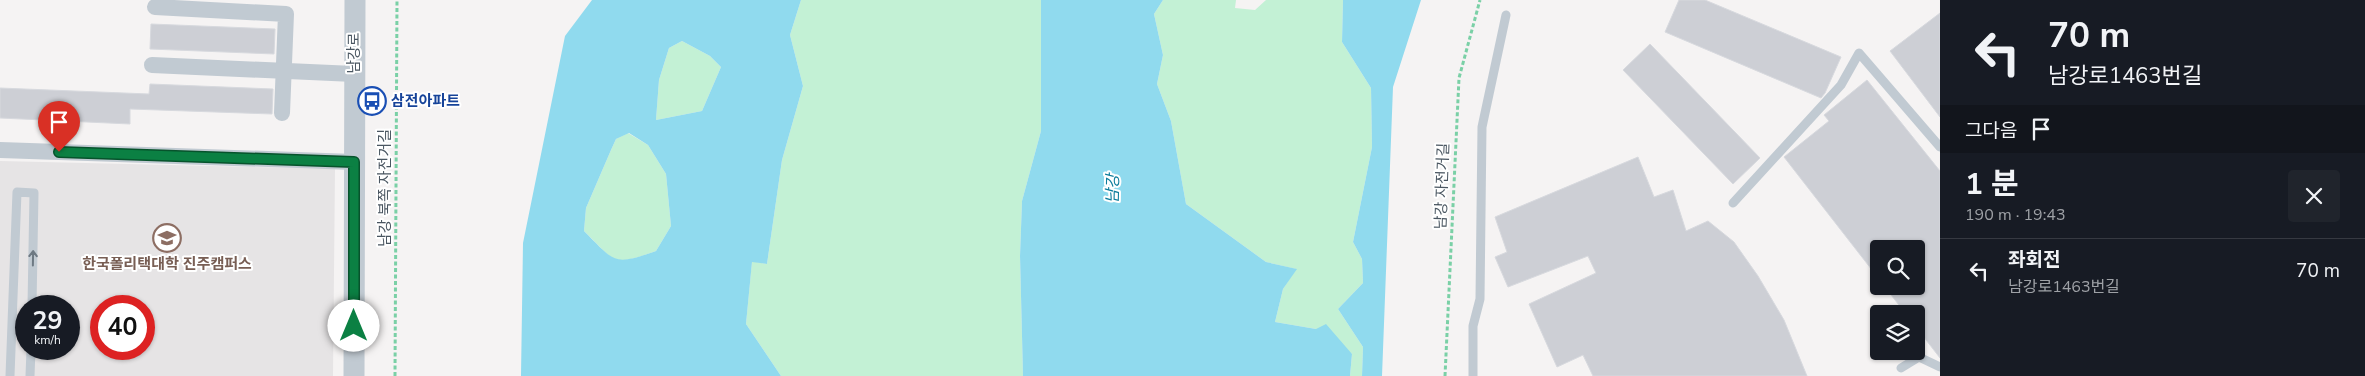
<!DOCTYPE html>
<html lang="ko">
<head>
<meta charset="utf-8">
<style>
  body { margin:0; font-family:"Nunito Sans","Noto Sans KR",sans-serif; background:#20242c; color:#f1f3f6; height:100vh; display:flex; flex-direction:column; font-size:19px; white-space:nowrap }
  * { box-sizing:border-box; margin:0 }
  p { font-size:16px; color:#9ea1a6 }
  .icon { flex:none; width:28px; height:28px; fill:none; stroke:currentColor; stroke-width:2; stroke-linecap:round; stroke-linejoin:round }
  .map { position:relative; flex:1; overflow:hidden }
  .details { display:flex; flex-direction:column; background:#171b24; width:425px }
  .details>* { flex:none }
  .top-card { background:#171b24; color:#f1f3f6; overflow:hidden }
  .controls { position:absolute; left:1870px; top:240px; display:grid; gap:10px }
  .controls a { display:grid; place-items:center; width:55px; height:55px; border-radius:5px; background:#171b24; box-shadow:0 1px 4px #0004; font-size:25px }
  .speed { position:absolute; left:15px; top:295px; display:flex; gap:10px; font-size:25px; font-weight:700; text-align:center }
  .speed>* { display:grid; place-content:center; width:65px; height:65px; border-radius:50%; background:#171b24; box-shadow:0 1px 4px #0004; line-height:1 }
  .speed small { font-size:12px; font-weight:400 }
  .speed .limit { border:8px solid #d22; background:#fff; color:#111 }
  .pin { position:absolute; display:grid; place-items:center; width:42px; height:42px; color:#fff; margin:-51px -21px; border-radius:50% 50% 50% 0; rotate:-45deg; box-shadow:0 0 5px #0007 }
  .pin .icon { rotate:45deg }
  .me { position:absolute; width:55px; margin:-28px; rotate:0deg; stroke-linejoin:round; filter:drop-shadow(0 0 4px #0008) }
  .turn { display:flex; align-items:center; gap:18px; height:105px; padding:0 25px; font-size:22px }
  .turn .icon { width:65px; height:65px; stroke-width:2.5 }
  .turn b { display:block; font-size:35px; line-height:42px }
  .then { display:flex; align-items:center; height:48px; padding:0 25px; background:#0003; gap:10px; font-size:19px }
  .round { display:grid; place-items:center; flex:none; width:52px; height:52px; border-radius:5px; background:#20242c }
  .head { display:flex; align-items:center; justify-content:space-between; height:85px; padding:0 25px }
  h1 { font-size:30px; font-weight:700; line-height:38px }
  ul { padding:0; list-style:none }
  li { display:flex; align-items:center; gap:15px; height:65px; padding:0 25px; border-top:1px solid #363941 }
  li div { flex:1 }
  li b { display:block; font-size:19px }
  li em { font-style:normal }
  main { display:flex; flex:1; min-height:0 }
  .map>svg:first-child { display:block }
  .education { fill:#e6e4e5; fill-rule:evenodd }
  .green { fill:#c3f1d5 }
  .water { fill:#90daee; fill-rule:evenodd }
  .building { fill:#cdcfd5; stroke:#d7d9de }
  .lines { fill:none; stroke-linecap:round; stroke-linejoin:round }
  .path { stroke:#7ad0a6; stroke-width:3; stroke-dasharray:4 2.5; stroke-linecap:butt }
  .service { stroke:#c1cad2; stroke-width:9 }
  .minor { stroke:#c1cad2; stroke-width:16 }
  .tertiary { stroke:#c1cad2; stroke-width:21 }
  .oneway { stroke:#6e7983 }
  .route-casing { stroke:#07532c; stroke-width:12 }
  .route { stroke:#0b8043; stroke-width:9 }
  .labels { text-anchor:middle; stroke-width:4; stroke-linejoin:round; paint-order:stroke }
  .street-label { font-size:15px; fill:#4a5661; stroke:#fff }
  .transit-label { font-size:15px; font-weight:bold; fill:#164399; stroke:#fff; text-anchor:start }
  .education-label { font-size:15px; font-weight:bold; fill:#785e54; stroke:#fff }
  .water-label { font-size:16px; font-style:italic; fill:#0c7c9b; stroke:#fff }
</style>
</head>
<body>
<main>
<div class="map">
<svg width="1940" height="376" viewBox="0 0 1940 376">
  <rect width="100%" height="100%" fill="#f5f3f3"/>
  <path class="education" d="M0 161 335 169 333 376H0ZM26 306H69V349H26ZM101 306H144V349H101Z"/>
  <path class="green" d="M801 0H1041V131L1022 201 1020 256 1023 376H781L746 324 752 261 767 264 782 160 803 86 790 35Z
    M1163 0H1236L1235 8 1255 10 1266 0H1343L1342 42 1371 88 1372 147 1353 242 1362 259 1363 283 1338 309 1363 347 1362 376H1350L1352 354 1316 329 1275 322 1283 289 1296 269 1266 262 1186 204 1171 121 1157 84 1163 55 1154 14Z
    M682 41 710 56 721 67 702 111 656 120 659 80 669 48Z
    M628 133 648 145 666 174 671 226 656 251C611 267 617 263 584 231L586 208 611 150 616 139Z"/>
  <path class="water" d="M592 0H801L790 35 803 86 782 160 767 264 752 262 746 324 781 376H521L523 243 565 36ZM682 41 710 56 721 67 702 111 656 120 659 80 669 48ZM629 133 648 145 666 174 671 226 656 251C613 266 616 263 584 231L586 208 611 150 616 139Z
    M1041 0H1163L1154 14 1163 55 1157 84 1171 121 1186 204 1266 262 1297 269 1283 289 1275 322 1316 329 1326 324 1352 354 1350 376H1023L1020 256 1022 201 1041 131Z
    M1343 0H1421L1393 87 1382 376H1362L1363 347 1338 309 1363 283 1362 259 1353 242 1372 147 1371 88 1342 42Z"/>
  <path class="building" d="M1679 0H1705L1841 57 1825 93 1821 98 1665 32Z
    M1940 13V117L1890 51Z
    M151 24 275 29 274 54 150 49Z
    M1650 44 1760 158 1733 184 1623 70Z
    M1867 80 1940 171V358L1916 327V314H1906L1884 286H1916V249H1879V279L1784 157 1829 121 1824 115Z
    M150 84 273 89 272 114 130 109V124L0 118V88L149 94Z
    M1638 157 1654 197 1673 190 1686 231 1708 221 1734 242 1758 276 1784 320 1807 376H1593L1583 355 1557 367 1529 304 1596 273 1588 256 1508 287 1495 257 1507 252 1495 217Z"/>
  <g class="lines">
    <path class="path" d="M395 376 397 0
      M1445 376 1459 78 1480 0"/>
    <path class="service" d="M1733 203 1841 85 1859 53 1940 147
      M1901 368 1919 357 1940 367
      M10 376 17 192 34 193 32 306
      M30 376 31 349
      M1473 376V326L1480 299 1482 127 1506 15"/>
    <path class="minor" d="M155 7 286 14 282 113
      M152 65 354 74
      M0 150 354 162"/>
    <path class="tertiary" d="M354 376 355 0"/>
  </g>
  <defs><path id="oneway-shaft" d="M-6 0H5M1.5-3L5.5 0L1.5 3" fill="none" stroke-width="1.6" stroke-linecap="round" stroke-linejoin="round" transform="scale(1.25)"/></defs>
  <use class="oneway" href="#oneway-shaft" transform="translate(33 258) rotate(-89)"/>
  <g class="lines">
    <defs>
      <path id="route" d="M59 152 354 162V326"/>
    </defs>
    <use href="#route" class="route-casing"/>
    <use href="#route" class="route"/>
  </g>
  <defs>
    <symbol id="bus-ring" viewBox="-11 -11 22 22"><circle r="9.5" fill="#fff" stroke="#1a4fb4" stroke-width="1.5"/><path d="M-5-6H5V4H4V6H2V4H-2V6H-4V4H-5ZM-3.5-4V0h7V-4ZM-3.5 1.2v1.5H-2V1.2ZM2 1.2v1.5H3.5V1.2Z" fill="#1a4fb4"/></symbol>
    <symbol id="university-ring" viewBox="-11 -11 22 22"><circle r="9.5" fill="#fff" stroke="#8d6e63" stroke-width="1.5"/><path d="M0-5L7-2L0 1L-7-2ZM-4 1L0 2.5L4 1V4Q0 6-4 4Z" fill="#8d6e63"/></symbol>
  </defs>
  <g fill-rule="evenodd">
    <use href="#bus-ring" x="356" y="85" width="32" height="32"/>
    <use href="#university-ring" x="151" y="222" width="32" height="32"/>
  </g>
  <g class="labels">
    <g class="street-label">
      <text transform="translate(354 53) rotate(-90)" y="5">남강로</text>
      <text transform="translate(1442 186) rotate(-88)" y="5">남강 자전거길</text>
      <text transform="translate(385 188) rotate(-90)" y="5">남강 북쪽 자전거길</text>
    </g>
    <g class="transit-label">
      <text x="391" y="106">삼전아파트</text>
    </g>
    <g class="education-label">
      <text x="167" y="269">한국폴리택대학 진주캠퍼스</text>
    </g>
    <g class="water-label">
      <text transform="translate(1112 189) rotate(-89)" y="6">남강</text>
    </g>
  </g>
</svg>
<div class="controls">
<a><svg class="icon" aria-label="search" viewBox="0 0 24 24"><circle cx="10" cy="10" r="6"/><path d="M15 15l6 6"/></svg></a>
<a><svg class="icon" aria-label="layers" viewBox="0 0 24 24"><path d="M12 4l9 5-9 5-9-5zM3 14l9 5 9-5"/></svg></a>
</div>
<div class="speed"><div>29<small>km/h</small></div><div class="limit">40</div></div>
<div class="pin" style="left:59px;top:152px;background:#d93025"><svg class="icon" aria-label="arrive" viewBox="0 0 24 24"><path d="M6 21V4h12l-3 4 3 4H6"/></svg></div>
<svg class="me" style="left:354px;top:326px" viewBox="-20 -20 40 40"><circle r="19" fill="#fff"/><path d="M0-13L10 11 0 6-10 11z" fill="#0b8043"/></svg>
</div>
<section class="details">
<div class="top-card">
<div class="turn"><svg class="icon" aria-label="left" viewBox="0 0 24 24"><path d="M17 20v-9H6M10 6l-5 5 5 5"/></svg><div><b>70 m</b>남강로1463번길</div></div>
<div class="then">그다음<svg class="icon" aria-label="arrive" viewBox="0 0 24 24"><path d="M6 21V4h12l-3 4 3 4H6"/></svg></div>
</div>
<div class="head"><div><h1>1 분</h1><p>190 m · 19:43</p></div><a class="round"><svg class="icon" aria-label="close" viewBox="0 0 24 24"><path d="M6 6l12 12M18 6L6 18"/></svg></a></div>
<ul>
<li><svg class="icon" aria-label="left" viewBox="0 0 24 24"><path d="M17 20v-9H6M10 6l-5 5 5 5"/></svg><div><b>좌회전</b><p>남강로1463번길</p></div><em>70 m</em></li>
</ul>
</section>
</main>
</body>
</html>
